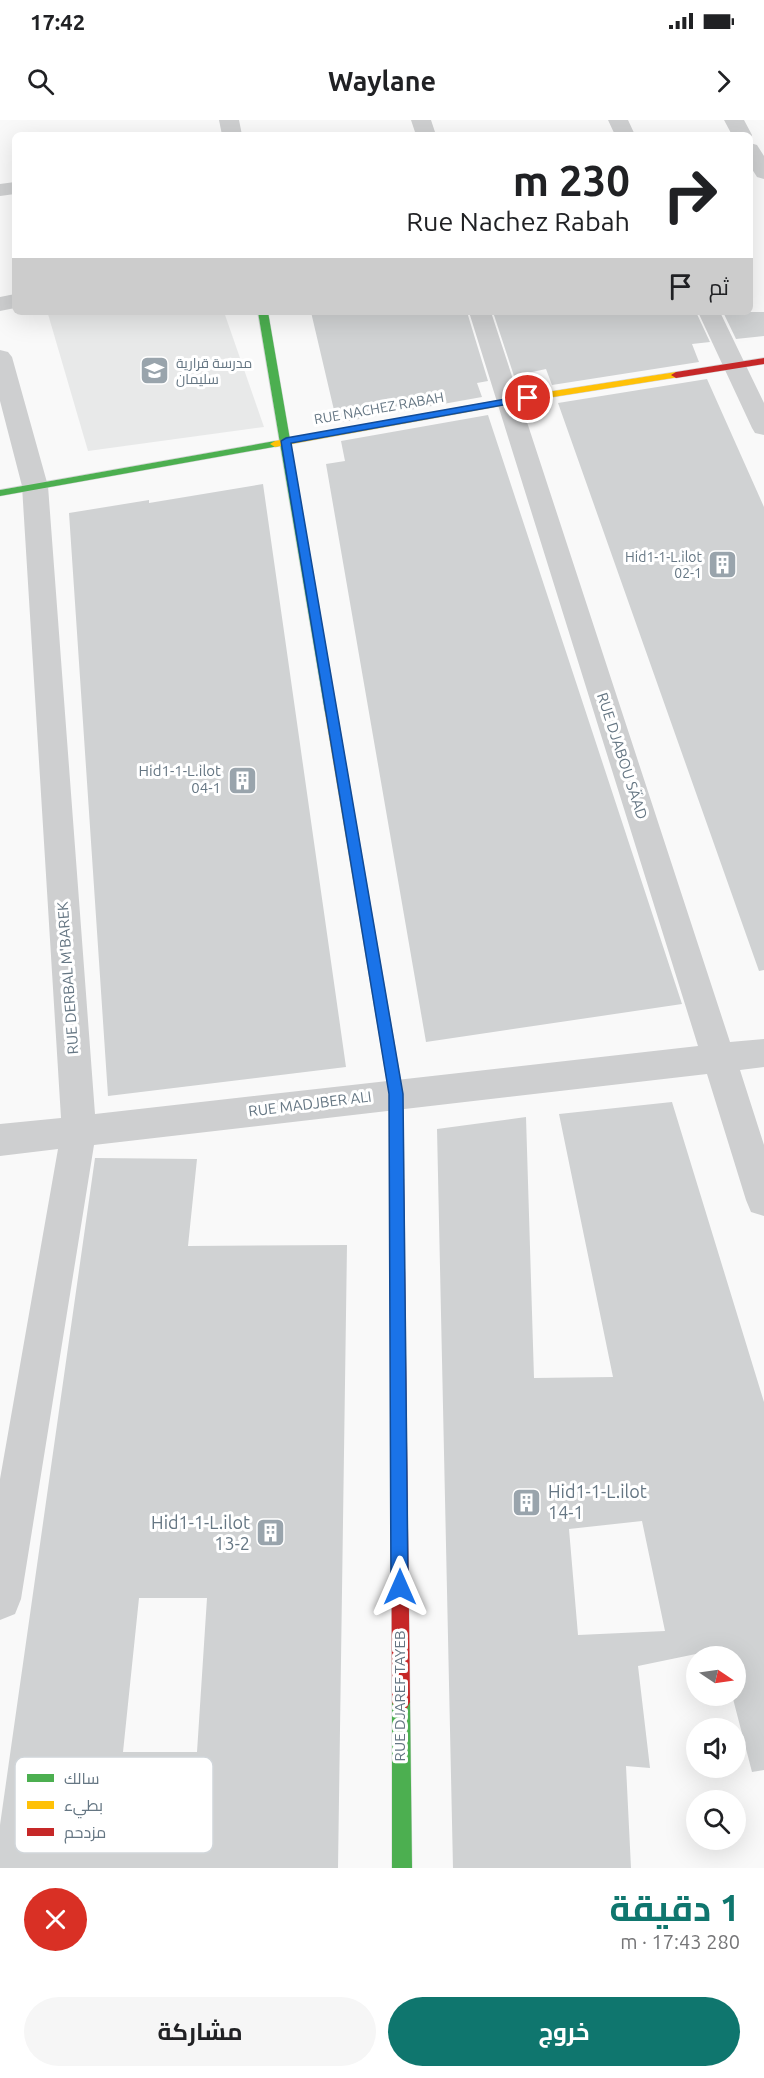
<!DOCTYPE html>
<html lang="ar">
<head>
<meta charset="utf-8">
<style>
  body { margin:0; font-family:Ubuntu,Cairo,sans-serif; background:#f6f6f6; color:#202124; direction:rtl; height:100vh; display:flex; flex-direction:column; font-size:22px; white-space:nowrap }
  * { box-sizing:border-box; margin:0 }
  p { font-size:20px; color:#757577 }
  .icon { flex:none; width:33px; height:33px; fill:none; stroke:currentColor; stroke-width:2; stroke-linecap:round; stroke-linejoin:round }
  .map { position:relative; height:1748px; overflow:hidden; direction:ltr }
  .side { display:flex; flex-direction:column; background:#fff; flex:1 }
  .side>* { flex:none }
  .guide { position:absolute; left:12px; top:12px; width:741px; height:183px; border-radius:9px; box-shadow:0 6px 24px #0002; direction:rtl; background:#fff; color:#202124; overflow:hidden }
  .needle { width:39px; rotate:103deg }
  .buttons { position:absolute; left:686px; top:1526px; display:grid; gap:12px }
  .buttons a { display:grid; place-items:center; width:60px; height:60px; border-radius:50%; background:#fff; box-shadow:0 6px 24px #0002; font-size:30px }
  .pin { position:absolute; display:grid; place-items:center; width:51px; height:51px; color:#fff; margin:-26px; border:3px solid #fff; border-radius:50%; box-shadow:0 2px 6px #0007 }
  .me { position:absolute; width:66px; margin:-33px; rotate:0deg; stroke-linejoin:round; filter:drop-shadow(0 0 4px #0008) }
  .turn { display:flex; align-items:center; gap:21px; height:126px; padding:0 24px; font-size:27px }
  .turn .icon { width:78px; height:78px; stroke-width:2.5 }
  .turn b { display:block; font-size:42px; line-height:51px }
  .then { display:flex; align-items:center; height:57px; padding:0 24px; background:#0003; gap:12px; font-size:22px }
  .round { display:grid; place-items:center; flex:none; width:63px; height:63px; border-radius:32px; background:#f6f6f6 }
  .overview { display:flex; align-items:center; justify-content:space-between; height:102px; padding:0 24px }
  h1 { font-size:36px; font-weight:700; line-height:45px; color:#0f766e }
  .cta { display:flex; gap:12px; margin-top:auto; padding:12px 24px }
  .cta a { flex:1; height:69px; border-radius:36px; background:#0f766e; color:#fff; font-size:24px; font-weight:700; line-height:69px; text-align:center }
  .cta a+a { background:#f6f6f6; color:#202124 }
  .status { display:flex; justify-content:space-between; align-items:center; height:42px; padding:0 30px; background:#fff; direction:ltr }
  .status svg { height:16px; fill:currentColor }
  header { display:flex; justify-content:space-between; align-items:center; height:78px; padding:0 24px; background:#fff; font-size:27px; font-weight:700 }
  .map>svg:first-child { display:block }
  .built { fill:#e8e9e9 }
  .building { fill:#d0d2d3; fill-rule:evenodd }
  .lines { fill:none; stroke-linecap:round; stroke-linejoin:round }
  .fast-casing { stroke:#d5d6d7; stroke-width:1 }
  .slow-casing { stroke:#d5d6d7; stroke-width:1 }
  .jam-casing { stroke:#d5d6d7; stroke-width:1 }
  .street { fill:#cecfd0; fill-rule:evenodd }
  .fast { fill:#4caf50; fill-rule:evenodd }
  .slow { fill:#ffc107; fill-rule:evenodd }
  .jam { fill:#c62828; fill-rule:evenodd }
  .route { fill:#1a73e8; stroke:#114b97; stroke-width:1.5 }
  .labels { text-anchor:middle; stroke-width:6; stroke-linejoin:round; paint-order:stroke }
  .far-poi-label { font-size:14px; fill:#657683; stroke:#fff; text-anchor:start }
  .far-street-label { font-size:14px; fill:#657683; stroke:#fff }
  .street-label { font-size:15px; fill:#657683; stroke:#fff }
  .poi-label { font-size:15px; fill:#657683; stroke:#fff; text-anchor:end }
  .near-poi-label { font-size:18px; fill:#657683; stroke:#fff; text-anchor:start }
  .key { fill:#fff; stroke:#d1d6da; stroke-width:1.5 }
  .key-label { font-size:16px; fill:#657683 }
</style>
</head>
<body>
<div class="status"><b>17:42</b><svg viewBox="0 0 49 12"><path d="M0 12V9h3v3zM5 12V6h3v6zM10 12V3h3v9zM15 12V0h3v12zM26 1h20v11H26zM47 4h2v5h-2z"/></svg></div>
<header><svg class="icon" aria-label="forward" viewBox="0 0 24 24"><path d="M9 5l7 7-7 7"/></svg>Waylane<svg class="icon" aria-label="search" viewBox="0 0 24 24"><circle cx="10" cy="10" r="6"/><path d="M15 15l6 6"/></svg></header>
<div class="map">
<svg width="764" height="1748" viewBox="0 0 764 1748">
  <rect width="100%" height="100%" fill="#f9f9f9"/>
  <path class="built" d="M64 192H224L264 307 88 331 48 194Z"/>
  <path class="building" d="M311 192H467L488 261 477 263 482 277 337 303Z
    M493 192H696L710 222 692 224 699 242 552 265 546 249 514 256Z
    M723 192H764V216L736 219Z
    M707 259 764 387V850L759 851 558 283Z
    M488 295 682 884 426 922 326 344 345 341 341 321Z
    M263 364 346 947 108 976 69 393 149 380V383Z
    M672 982 764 1282V1650L752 1652 732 1575H735V1536H722L720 1529 638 1546 650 1648 626 1646 631 1748H453L437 1009 526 997 534 1258 613 1257 559 994ZM642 1401 665 1511 578 1515 569 1409Z
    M95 1038 197 1039 188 1126 347 1125 338 1748H0V1705ZM139 1478H207L197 1632H123Z"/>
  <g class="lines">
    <defs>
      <path id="fast" d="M258 192H268L337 592 331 596 325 592Z
        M275 321 279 322V326L0 376V370Z
        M401 1573 407 1576 410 1582 412 1748H392V1582L395 1576Z"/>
      <path id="slow" d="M676 252 679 253V257L528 281 275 327 270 324 275 321 528 275Z
        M331 588 337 592 403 974 404 1060 402 1065 397 1067 392 1065 390 1060 389 974 325 592Z"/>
      <path id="jam" d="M764 238V244L676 258 671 255 676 252Z
        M397 1053 402 1055 404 1060 410 1582 407 1588 401 1591 395 1588 392 1582 390 1060 392 1055Z"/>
    </defs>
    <use href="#fast" class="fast-casing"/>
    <use href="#slow" class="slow-casing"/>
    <use href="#jam" class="jam-casing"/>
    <path class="street" d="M219 0H239L242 15H222Z
      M411 0H431L436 15H416Z
      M608 0H628L635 15H615Z
      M724 0H744L752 15 750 18V15H732Z
      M750 23 757 25 764 36V59L757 57 750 46Z
      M15 62V74L0 76V64Z
      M15 174V188L0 191V177Z
      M469 192H491L730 922 764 919V947L740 950 764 1025V1096L751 1092 746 1080 707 954 94 1025 21 1479 15 1494 0 1500V1359L58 1029 0 1036V1004L61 998 22 366 0 281V230L8 232 12 237 48 366 95 994 698 926Z
      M698 192H720L764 283V315L755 313 752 308Z"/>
    <use href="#fast" class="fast"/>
    <use href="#slow" class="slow"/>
    <use href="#jam" class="jam"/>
  </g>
  <path class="route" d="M528 275 533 278 531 280 291 323 403 974 408 1467 406 1473 400 1475 393 1473 391 1467 389 974 281 321 286 318Z"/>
  <defs>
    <symbol id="school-square" viewBox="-11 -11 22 22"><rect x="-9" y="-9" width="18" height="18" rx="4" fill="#99a4ac" stroke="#fff"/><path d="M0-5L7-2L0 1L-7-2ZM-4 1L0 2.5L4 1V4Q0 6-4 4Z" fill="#fff"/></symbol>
    <symbol id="building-square" viewBox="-11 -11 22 22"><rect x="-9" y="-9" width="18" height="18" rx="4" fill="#99a4ac" stroke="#fff"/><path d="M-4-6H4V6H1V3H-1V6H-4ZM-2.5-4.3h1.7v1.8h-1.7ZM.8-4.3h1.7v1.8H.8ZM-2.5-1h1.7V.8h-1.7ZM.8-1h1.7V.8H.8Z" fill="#fff"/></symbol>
  </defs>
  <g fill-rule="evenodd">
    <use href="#school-square" x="138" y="234" width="33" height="33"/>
    <use href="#building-square" x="706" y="428" width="33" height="33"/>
    <use href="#building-square" x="226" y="644" width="33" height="33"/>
    <use href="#building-square" x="510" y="1366" width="33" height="33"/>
    <use href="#building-square" x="254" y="1396" width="33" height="33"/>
  </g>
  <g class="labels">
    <g class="far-poi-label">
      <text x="176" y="248">مدرسة قرارية<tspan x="176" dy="16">سليمان</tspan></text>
      <text x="702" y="442" text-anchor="end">Hid1-1-L.ilot<tspan x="702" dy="16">02-1</tspan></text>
    </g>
    <g class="far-street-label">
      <text transform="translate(379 288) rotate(-10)" y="5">RUE NACHEZ RABAH</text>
    </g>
    <g class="street-label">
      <text transform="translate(622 636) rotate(72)" y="5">RUE DJABOU SÄAD</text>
      <text transform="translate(68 858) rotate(-94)" y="5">RUE DERBAL M'BAREK</text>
      <text transform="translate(310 984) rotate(-7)" y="5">RUE MADJBER ALI</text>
      <text transform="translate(400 1576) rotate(-90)" y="5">RUE DJAREF TAYEB</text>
    </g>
    <g class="poi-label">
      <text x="221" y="656">Hid1-1-L.ilot<tspan x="221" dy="17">04-1</tspan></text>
    </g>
    <g class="near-poi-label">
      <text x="548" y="1378">Hid1-1-L.ilot<tspan x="548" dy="21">14-1</tspan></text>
      <text x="250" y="1409" text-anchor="end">Hid1-1-L.ilot<tspan x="250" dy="21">13-2</tspan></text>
    </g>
  </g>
  <rect x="15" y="1637" width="198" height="96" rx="9" class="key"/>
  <rect x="27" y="1654" width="27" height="8" fill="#4caf50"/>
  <rect x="27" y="1681" width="27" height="8" fill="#ffc107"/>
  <rect x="27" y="1708" width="27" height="8" fill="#c62828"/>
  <g class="key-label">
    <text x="64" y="1664">سالك</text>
    <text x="64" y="1691">بطيء</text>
    <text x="64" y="1718">مزدحم</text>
  </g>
</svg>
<div class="buttons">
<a><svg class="needle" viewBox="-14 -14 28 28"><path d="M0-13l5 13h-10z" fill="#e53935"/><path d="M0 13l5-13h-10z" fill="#757577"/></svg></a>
<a><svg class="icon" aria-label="sound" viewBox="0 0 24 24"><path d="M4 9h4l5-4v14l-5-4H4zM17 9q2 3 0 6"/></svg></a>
<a><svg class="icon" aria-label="search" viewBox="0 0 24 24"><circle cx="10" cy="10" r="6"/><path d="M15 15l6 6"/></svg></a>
</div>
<div class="pin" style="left:528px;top:278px;background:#d93025"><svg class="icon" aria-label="arrive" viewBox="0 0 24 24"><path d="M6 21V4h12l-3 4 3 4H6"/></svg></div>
<svg class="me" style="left:400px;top:1467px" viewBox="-20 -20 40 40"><path d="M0-17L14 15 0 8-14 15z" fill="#1a73e8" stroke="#fff" stroke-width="4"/></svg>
<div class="guide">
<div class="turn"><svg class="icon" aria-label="right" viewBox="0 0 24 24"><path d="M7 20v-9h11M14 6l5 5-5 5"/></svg><div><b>230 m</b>Rue Nachez Rabah</div></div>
<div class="then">ثم<svg class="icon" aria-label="arrive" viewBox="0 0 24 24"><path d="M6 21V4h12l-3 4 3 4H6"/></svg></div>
</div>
</div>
<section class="side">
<div class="overview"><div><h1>1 دقيقة</h1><p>280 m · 17:43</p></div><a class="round" style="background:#d93025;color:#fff"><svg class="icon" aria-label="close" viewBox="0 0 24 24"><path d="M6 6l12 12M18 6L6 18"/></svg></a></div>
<div class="cta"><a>خروج</a><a>مشاركة</a></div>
</section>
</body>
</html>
